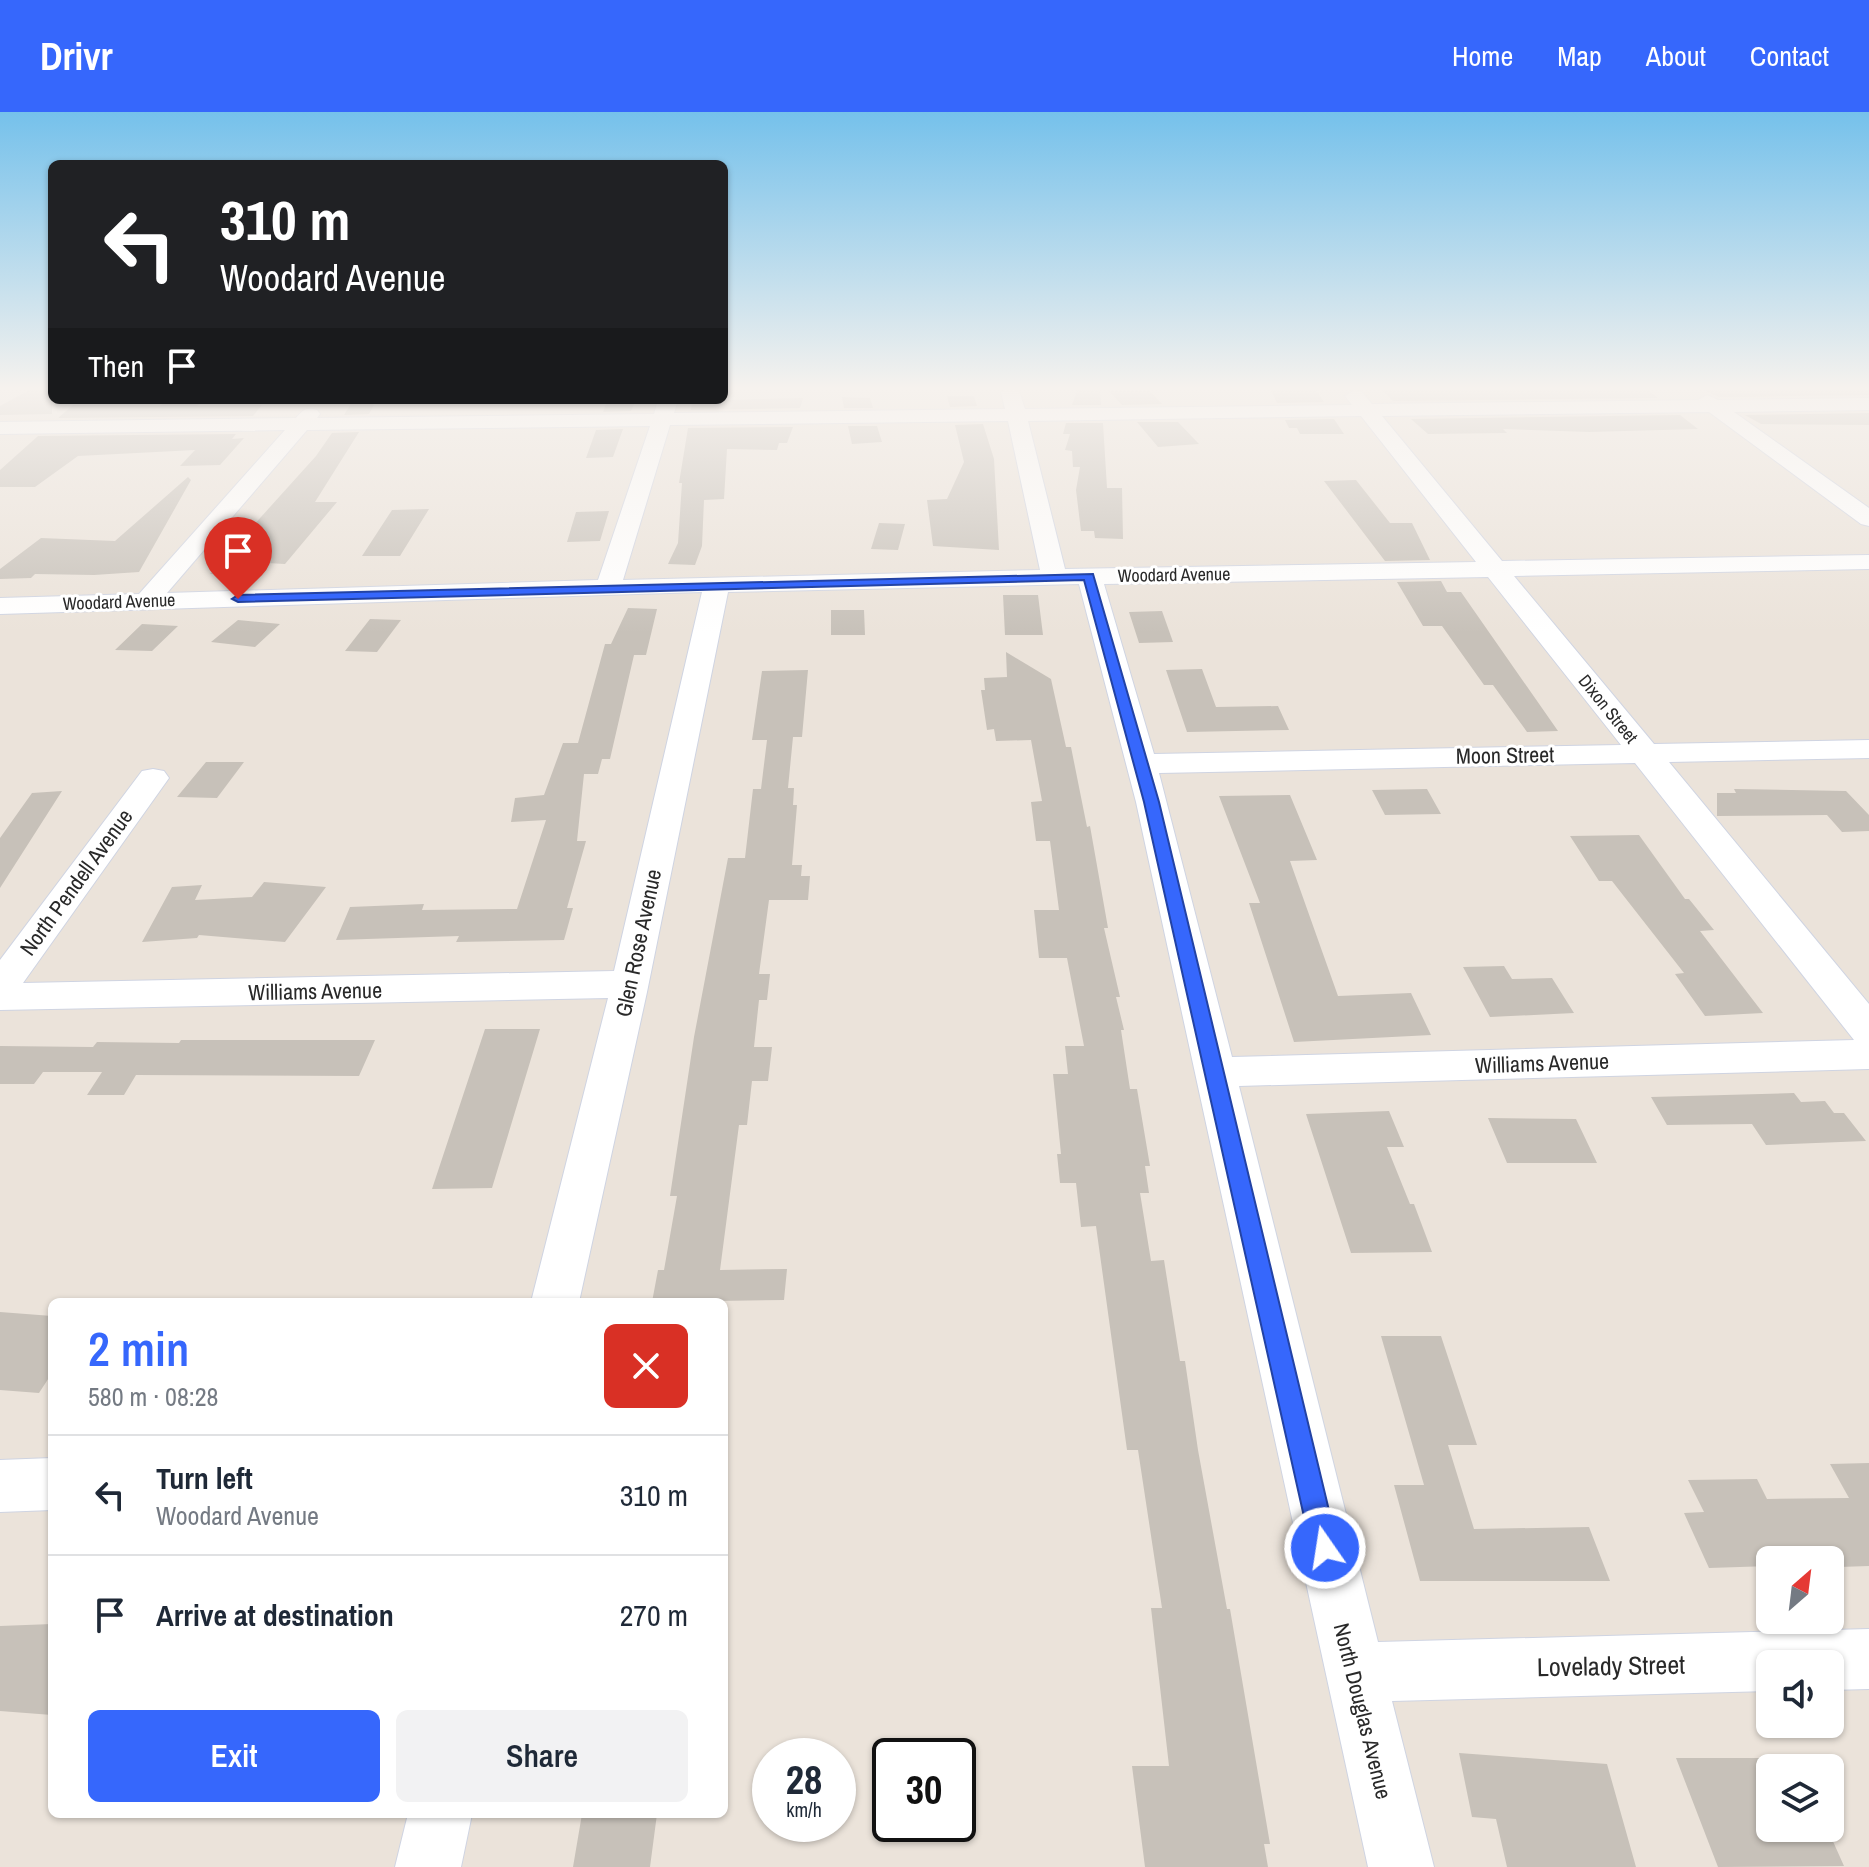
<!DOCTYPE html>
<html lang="en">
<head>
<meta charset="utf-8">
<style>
  body { margin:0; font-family:"Archivo Narrow",sans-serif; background:#f2f2f3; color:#1f2937; height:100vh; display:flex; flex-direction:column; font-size:30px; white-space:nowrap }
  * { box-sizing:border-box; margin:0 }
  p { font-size:26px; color:#747a83 }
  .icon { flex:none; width:44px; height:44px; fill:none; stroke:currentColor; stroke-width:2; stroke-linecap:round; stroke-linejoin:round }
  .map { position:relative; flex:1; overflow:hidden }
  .drawer { position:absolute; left:48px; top:1186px; width:680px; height:520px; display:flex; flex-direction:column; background:#fff; border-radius:12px; box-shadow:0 2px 6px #0004 }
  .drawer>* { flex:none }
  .hud { position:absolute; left:48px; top:48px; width:680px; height:244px; border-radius:12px; box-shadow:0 2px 6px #0004; background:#202124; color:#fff; overflow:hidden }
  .needle { width:52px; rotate:28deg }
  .buttons { position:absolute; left:1756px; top:1434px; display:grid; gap:16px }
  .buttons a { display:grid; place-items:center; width:88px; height:88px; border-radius:12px; background:#fff; box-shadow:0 2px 6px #0004; font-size:40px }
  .speed { position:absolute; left:752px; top:1626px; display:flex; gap:16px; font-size:40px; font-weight:700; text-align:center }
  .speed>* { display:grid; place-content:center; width:104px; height:104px; border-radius:50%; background:#fff; box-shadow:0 2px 6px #0004; line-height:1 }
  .speed small { font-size:20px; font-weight:400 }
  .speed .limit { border:4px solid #111; border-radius:12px; background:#fff; color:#111 }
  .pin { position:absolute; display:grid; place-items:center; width:68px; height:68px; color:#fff; margin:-82px -34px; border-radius:50% 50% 50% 0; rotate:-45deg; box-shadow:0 0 8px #0007 }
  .pin .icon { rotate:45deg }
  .me { position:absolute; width:88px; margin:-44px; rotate:347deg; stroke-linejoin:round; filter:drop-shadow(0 0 6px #0008) }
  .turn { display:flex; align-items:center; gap:28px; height:168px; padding:0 40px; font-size:36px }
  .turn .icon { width:104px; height:104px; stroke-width:2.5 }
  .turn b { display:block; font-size:56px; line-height:68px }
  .then { display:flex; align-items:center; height:76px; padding:0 40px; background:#0003; gap:16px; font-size:30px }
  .round { display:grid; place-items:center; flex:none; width:84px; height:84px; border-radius:12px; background:#f2f2f3 }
  .overview { display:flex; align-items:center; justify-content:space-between; height:136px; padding:0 40px }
  h1 { font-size:48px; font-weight:600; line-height:60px; color:#3667fc }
  .cta { display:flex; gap:16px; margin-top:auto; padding:16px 40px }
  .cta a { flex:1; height:92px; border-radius:12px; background:#3667fc; color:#fff; font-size:32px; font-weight:600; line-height:92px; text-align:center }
  .cta a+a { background:#f2f2f3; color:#1f2937 }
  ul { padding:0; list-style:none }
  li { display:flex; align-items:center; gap:24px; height:120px; padding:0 40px; border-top:2px solid #e0e1e3 }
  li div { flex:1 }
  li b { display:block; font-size:30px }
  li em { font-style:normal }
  header { display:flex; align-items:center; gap:48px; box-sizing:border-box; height:112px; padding:0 40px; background:#3667fc; color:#fff }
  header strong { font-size:38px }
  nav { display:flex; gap:44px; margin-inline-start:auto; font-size:28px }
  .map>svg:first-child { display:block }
  .building { fill:#c7c1b9 }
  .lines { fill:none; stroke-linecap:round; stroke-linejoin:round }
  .minor-casing { stroke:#cfd4e2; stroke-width:2 }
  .minor { fill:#fff; fill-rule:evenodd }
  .route { fill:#3667fc; stroke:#2343a4; stroke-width:2 }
  .labels { text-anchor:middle; stroke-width:6; stroke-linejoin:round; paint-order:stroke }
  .far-street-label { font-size:18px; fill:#292929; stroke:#fff }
  .street-label { font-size:22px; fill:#292929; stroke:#fff }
  .near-street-label { font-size:26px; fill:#292929; stroke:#fff }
</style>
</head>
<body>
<header>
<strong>Drivr</strong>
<nav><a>Home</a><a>Map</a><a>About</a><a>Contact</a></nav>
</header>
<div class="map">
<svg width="1869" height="1755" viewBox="0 0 1869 1755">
  <rect width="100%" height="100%" fill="#ebe3da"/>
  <path class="building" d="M33 276H52V302L0 303V294Z
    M1270 276H1315L1324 290 1277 291Z
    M1380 276H1645L1658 286 1393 289Z
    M1699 276H1869V283L1719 285Z
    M1077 278H1100L1101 293H1072Z
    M1109 279H1150L1162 292 1122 293Z
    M947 284H974L977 294 950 295Z
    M842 285 870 286 873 296H844Z
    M803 286 800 296 691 298 692 289Z
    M167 288H204L197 294 262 293 253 304 58 306 73 293 160 294Z
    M353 288H367L374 293 369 302 344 303Z
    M636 288 631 299 603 300 607 289Z
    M1869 301V313L1761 312 1745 303Z
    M1680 303 1698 317 1589 320 1503 317 1507 321 1428 322 1411 307Z
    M1334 307 1344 322H1300L1297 316H1289L1285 308Z
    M1137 310H1178L1199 332 1158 335Z
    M1066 311H1103L1107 376H1122L1123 427 1095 426 1094 419H1081L1076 378 1080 355H1073L1072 339 1065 338 1070 322H1063Z
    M983 312 994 347 999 438 933 434 927 388 947 387 964 350 955 313Z
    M848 314H877L882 330 852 332Z
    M793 315 787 331H779L777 338 727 337 724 387 704 388 702 434 695 453 668 452 678 431 682 371H679L688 316Z
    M623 317 613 345 586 346 596 318Z
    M359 320 315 390H337L285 452 267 451 263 460 210 462 240 430 248 415H252L316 344 332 321Z
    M236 322 232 327 244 326 220 353 180 354 195 338 78 344 35 375H0V358L38 324Z
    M188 365 191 368 139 460 94 463 35 462 31 466 0 467V457L41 426 115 429Z
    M1356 368 1390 411H1412L1430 448 1385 449 1324 369Z
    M429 397 400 444H362L392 398Z
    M609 399 600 429 567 430 576 400Z
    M879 411 905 412 898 438 871 437Z
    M1441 469 1447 480H1461L1558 619 1527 620 1493 573H1484L1442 514H1423L1397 470Z
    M1003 483H1038L1043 523H1005Z
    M628 496 657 497 646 543H634L610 647H602L598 662H584L577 729H586L567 796H573L564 828 456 830 459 824 336 828 350 795 424 792 422 798 517 797 546 708 511 710 515 686 544 683 563 631H578L605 532H611Z
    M831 498H864L865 523H831Z
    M1162 499 1173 530 1139 531 1129 500Z
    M370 507 401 508 377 540 345 539Z
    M238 508 280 512 255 535 211 530Z
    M142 512 178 514 152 539 115 538Z
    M1006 540 1051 567 1066 635H1071L1087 715 1090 714 1108 816H1104L1120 885H1116L1124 918H1121L1130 977H1137L1150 1054H1145L1149 1081H1140L1151 1149 1164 1148 1180 1249H1185L1198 1338 1227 1497H1230L1270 1732H1264L1268 1755H1145L1132 1654H1169L1151 1496H1162L1138 1338H1127L1096 1114 1081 1115 1076 1071H1060L1057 1042H1061L1053 962H1068L1065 934H1084L1067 846H1039L1034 798H1059L1050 729H1036L1031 690 1042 689 1031 628 996 629 994 617 987 618 981 578H985L984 566 1007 565Z
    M1202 557 1216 595 1278 594 1289 618 1187 620 1166 558Z
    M808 558 802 625H793L788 676H794L793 693H797L792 753H802L801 764H810L808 788H769L759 862H770L767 888H759L754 935H772L768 969H752L747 1013H739L720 1158 787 1157 784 1188 652 1190 658 1158H664L677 1084H670L694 925 728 746H745L753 677H761L767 628H752L762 559Z
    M206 650H244L217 686 177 685Z
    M1427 677 1441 702 1385 703 1372 678Z
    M1734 677 1846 679 1869 703V719L1842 720 1827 703 1717 704V681H1736Z
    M62 679 0 776V726L32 681Z
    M1290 683 1317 748 1290 749 1338 884 1411 881 1431 923 1294 930 1249 791H1260L1219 684Z
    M1639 723 1685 787H1689L1714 818 1700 819 1763 901 1705 904 1675 862 1684 861 1612 769H1599L1570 724Z
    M264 770 326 775 285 830 199 823 197 826 142 830 172 775 202 773 195 788 252 785Z
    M1504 854 1512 867 1552 866 1574 901 1490 905 1463 855Z
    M485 917H540L492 1076 432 1077Z
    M181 928H375L359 964 136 963 124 983H87L102 960H43L34 972H0V934L93 935 97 930 179 931Z
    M1794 981 1801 990 1825 989 1834 1001H1844L1866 1029 1766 1033 1752 1012 1667 1013 1651 985Z
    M1389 999 1404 1035H1387L1410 1092H1414L1432 1140 1351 1141 1306 1002Z
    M1488 1006 1576 1007 1597 1051H1507Z
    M0 1200 52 1204V1261L39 1281 0 1278Z
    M1381 1224H1441L1477 1333H1448L1474 1417 1589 1415 1610 1469H1420L1394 1373H1424Z
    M1869 1351V1454L1839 1455 1836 1448H1770V1454L1709 1456 1684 1401 1704 1400 1688 1368 1757 1367 1767 1387 1849 1386 1830 1352Z
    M52 1512V1603L0 1599V1514Z
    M1459 1641 1607 1652 1636 1755H1507L1496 1707 1472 1705Z
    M1676 1646H1770V1716H1827L1844 1754 1718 1755Z
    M582 1702H657L650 1755H573Z"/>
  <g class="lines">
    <defs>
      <path id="minor" d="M1006 276H1018L1025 297 1352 293 1345 284 1355 278 1362 280 1372 292 1698 288 1707 283 1718 288 1869 286V298L1734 300 1869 396V414L1861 412 1709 300 1382 304 1502 449 1869 443V457L1514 464 1654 632 1869 628V646L1669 650 1869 892V957L1239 974 1378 1530 1869 1517V1577L1830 1578V1552H1770V1579L1392 1589 1434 1755H1368L1136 690 1079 472 728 480 647 880 579 1190H531L608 886 0 898V848L142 659 153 657 164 659 169 666 23 871 614 859 702 480 0 502V486L139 482 285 318 0 322V310L296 306C303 298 306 295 317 298L320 302 317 306 654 302 658 288H678L674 301 1005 297 1001 280ZM1361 304 1476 450 1065 457 1028 309ZM1008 309 1040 458 623 468 670 313ZM650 314 598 468 167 481 307 318ZM1488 465 1621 633 1154 642 1104 472ZM1635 651 1854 928 1232 945 1159 661Z
        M52 1346V1398L0 1400V1348Z
        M408 1702H472L461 1755H395Z"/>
    </defs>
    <use href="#minor" class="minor-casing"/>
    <use href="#minor" class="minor"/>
  </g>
  <linearGradient id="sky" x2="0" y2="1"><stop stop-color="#75c1eb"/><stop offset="0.53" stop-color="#f6f2ee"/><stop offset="1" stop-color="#f6f2ee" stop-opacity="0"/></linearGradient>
  <rect width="1869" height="521" fill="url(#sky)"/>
  <path class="route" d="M1093 462 1159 690 1338 1436 1334 1445 1325 1449 1315 1445 1311 1436 1144 690 1084 468 238 490 232 487 238 483Z"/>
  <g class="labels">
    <g class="far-street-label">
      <text transform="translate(1174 463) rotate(-1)" y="6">Woodard Avenue</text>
      <text transform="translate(119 490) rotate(-2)" y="6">Woodard Avenue</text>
      <text transform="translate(1608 597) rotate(51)" y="6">Dixon Street</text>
    </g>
    <g class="street-label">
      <text transform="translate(1505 643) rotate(-1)" y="8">Moon Street</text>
      <text transform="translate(76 770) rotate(-54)" y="8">North Pendell Avenue</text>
      <text transform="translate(638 831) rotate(-78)" y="8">Glen Rose Avenue</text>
      <text transform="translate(315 879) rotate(-1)" y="8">Williams Avenue</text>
      <text transform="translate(1542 951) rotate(-2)" y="8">Williams Avenue</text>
      <text transform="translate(1363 1599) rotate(76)" y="8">North Douglas Avenue</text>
    </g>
    <g class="near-street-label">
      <text transform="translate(1611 1554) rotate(-1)" y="9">Lovelady Street</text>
    </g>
  </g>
</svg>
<div class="buttons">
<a><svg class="needle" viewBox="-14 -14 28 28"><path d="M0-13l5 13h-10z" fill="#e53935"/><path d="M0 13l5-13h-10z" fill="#747a83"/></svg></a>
<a><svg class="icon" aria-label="sound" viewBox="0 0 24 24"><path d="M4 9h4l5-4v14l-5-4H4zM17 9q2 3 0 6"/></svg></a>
<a><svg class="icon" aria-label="layers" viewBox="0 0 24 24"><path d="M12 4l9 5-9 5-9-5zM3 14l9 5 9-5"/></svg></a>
</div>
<div class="speed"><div>28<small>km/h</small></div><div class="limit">30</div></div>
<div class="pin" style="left:238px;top:487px;background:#d93025"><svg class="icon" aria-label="arrive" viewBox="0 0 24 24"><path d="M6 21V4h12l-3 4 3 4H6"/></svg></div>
<svg class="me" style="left:1325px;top:1436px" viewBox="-20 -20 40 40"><circle r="17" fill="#3667fc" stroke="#fff" stroke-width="3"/><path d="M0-11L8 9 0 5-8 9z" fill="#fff"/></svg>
<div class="hud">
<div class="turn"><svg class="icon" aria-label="left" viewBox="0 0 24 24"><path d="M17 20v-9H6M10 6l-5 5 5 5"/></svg><div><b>310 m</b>Woodard Avenue</div></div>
<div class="then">Then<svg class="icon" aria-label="arrive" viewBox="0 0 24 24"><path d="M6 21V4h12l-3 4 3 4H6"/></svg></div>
</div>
<section class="drawer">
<div class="overview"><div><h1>2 min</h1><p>580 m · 08:28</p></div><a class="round" style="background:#d93025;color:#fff"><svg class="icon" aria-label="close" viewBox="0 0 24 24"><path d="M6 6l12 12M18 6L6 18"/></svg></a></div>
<ul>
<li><svg class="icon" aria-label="left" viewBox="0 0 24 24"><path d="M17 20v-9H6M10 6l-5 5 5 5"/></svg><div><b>Turn left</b><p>Woodard Avenue</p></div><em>310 m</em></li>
<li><svg class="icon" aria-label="arrive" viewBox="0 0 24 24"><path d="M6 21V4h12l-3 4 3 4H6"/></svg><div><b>Arrive at destination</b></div><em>270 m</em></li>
</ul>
<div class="cta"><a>Exit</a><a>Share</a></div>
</section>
</div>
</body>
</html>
